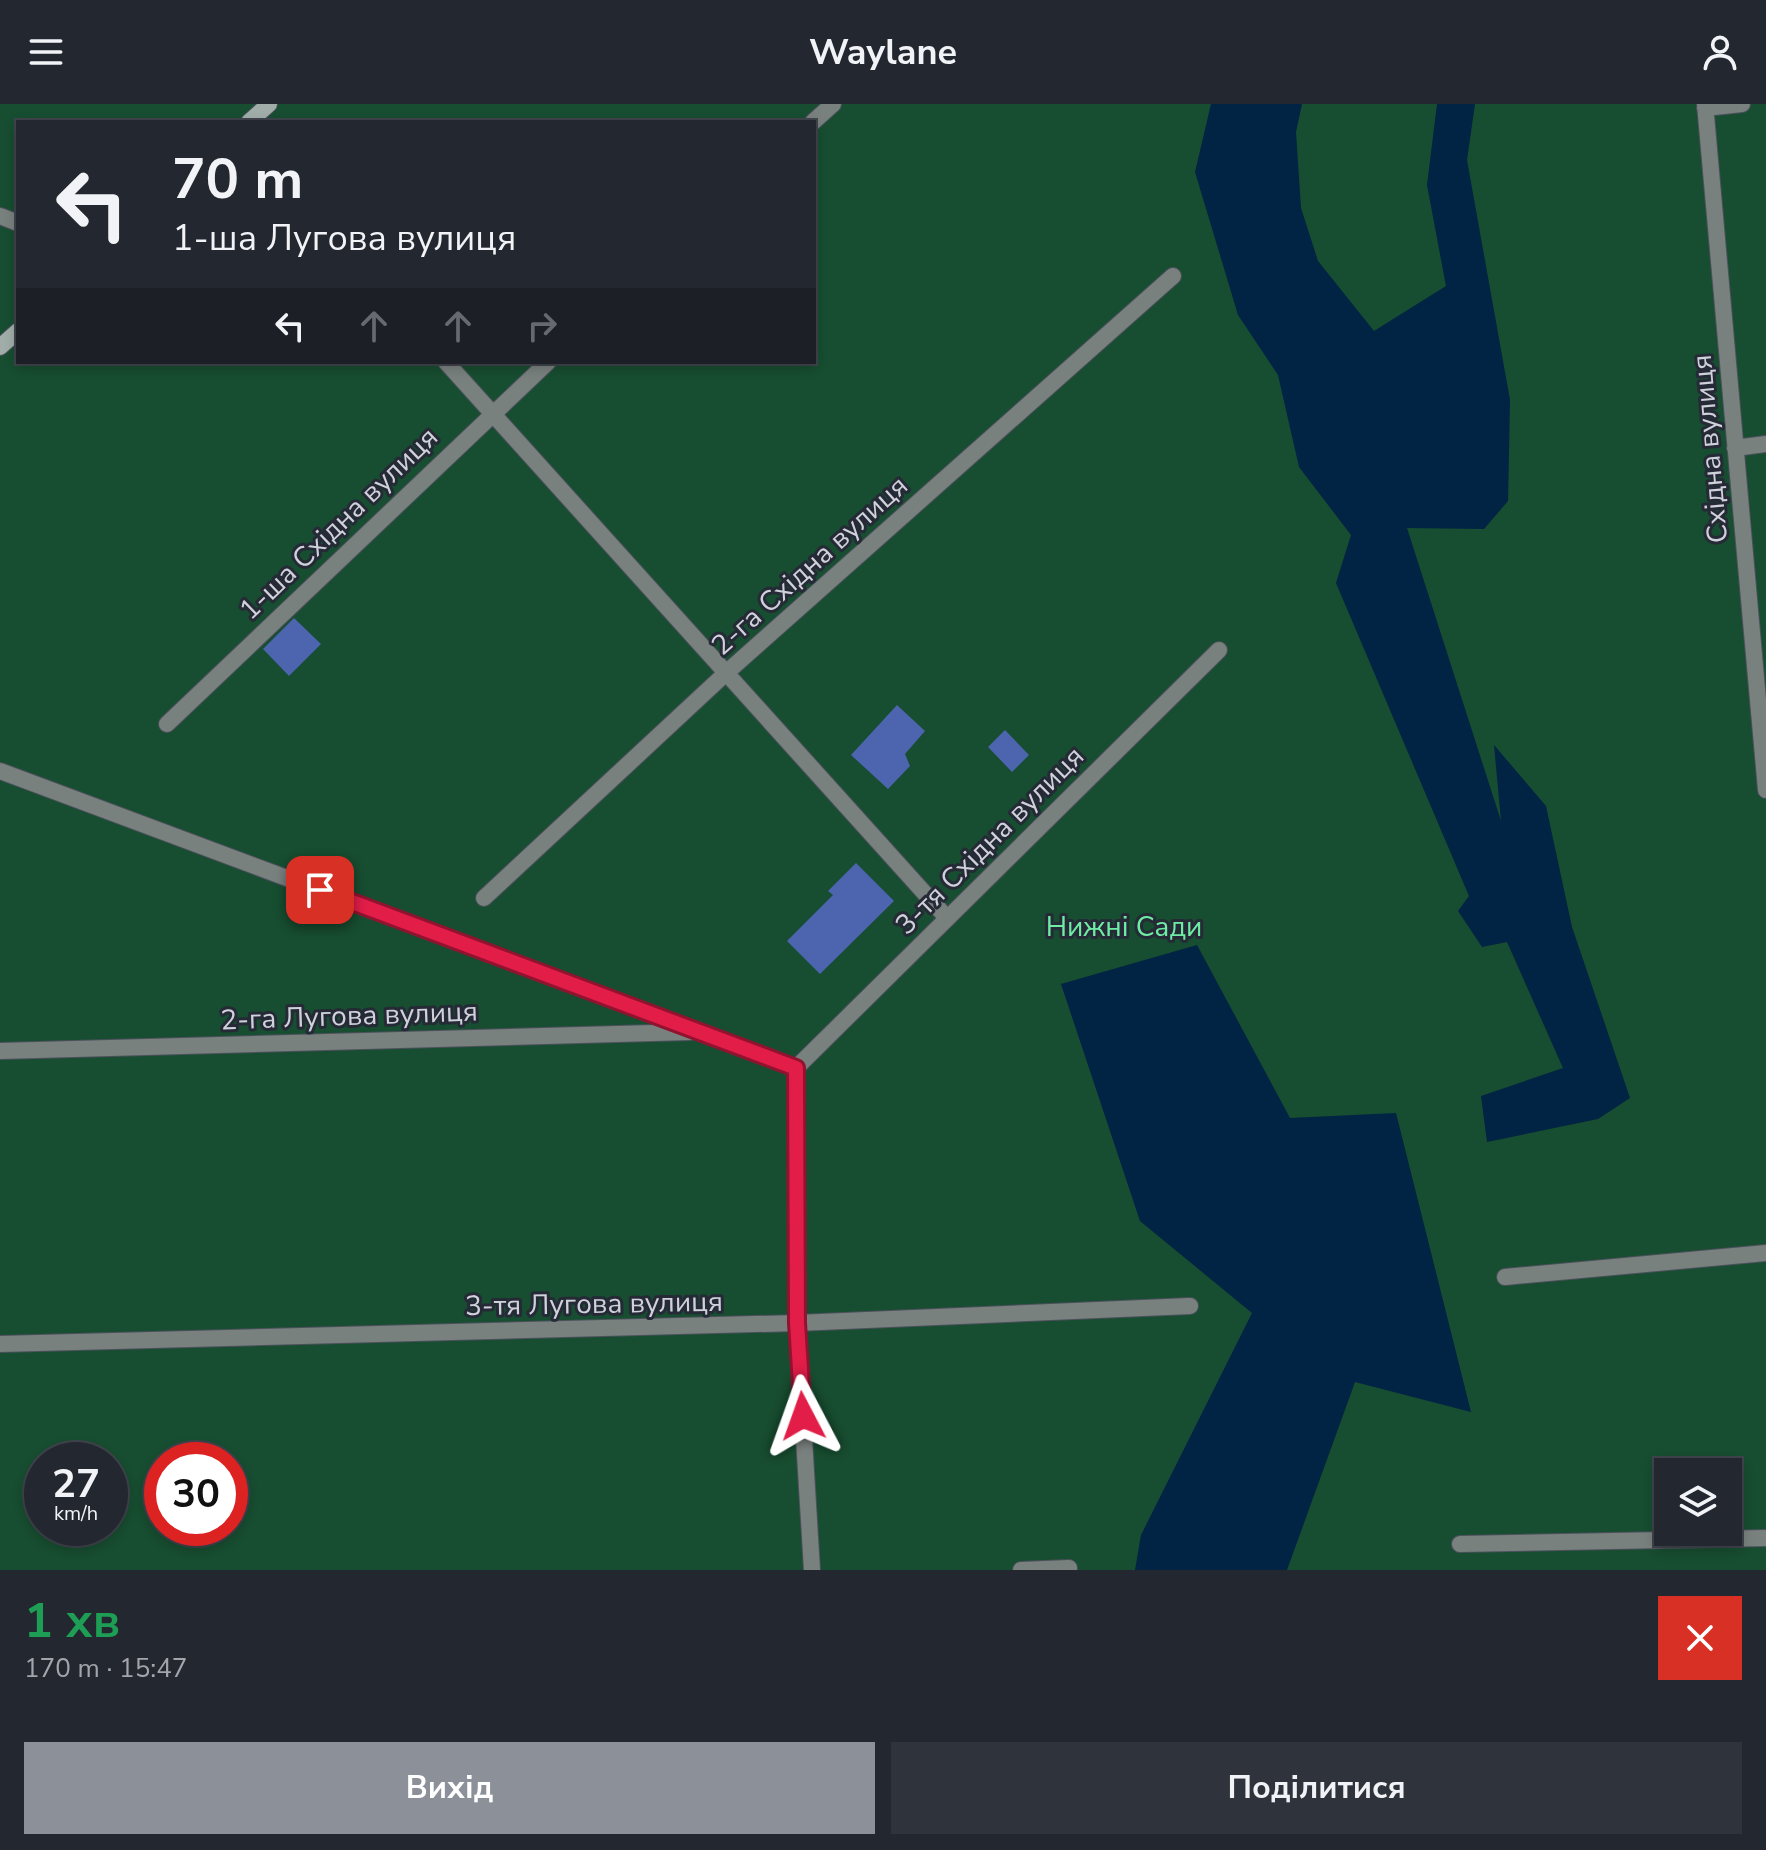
<!DOCTYPE html>
<html lang="uk">
<head>
<meta charset="utf-8">
<style>
  body { margin:0; font-family:"Nunito Sans",sans-serif; background:#2f333c; color:#f1f3f6; height:100vh; display:flex; flex-direction:column; font-size:30px; white-space:nowrap }
  * { box-sizing:border-box; margin:0 }
  p { font-size:26px; color:#a3a5ab }
  .icon { flex:none; width:44px; height:44px; fill:none; stroke:currentColor; stroke-width:2; stroke-linecap:round; stroke-linejoin:round }
  .map { position:relative; height:1466px; overflow:hidden }
  .details { display:flex; flex-direction:column; background:#232730; flex:1 }
  .details>* { flex:none }
  .top-card { position:absolute; left:16px; top:16px; width:800px; height:244px; border-radius:0px; box-shadow:0 4px 12px #0003,0 0 0 2px #40444c; background:#232730; color:#f1f3f6; overflow:hidden }
  .controls { position:absolute; left:1654px; top:1354px; display:grid; gap:16px }
  .controls a { display:grid; place-items:center; width:88px; height:88px; border-radius:0px; background:#232730; box-shadow:0 4px 12px #0003,0 0 0 2px #40444c; font-size:40px }
  .speed { position:absolute; left:24px; top:1338px; display:flex; gap:16px; font-size:40px; font-weight:700; text-align:center }
  .speed>* { display:grid; place-content:center; width:104px; height:104px; border-radius:50%; background:#232730; box-shadow:0 4px 12px #0003,0 0 0 2px #40444c; line-height:1 }
  .speed small { font-size:20px; font-weight:400 }
  .speed .limit { border:12px solid #d22; background:#fff; color:#111 }
  .pin { position:absolute; display:grid; place-items:center; width:68px; height:68px; color:#fff; margin:-34px; border-radius:16px; box-shadow:0 4px 12px #0006 }
  .me { position:absolute; width:88px; margin:-44px; rotate:356deg; stroke-linejoin:round; filter:drop-shadow(0 0 6px #0008) }
  .turn { display:flex; align-items:center; gap:28px; height:168px; padding:0 24px; font-size:36px }
  .turn .icon { width:104px; height:104px; stroke-width:2.5 }
  .turn b { display:block; font-size:56px; line-height:68px }
  .lanes { display:flex; align-items:center; height:76px; padding:0 24px; background:#0003; justify-content:center; gap:40px; direction:ltr }
  .lanes .off { opacity:.35 }
  .round { display:grid; place-items:center; flex:none; width:84px; height:84px; border-radius:0px; background:#2f333c }
  .summary { display:flex; align-items:center; justify-content:space-between; height:136px; padding:0 24px }
  h1 { font-size:48px; font-weight:700; line-height:60px; color:#1e9e55 }
  .action { display:flex; gap:16px; margin-top:auto; padding:16px 24px }
  .action a { flex:1; height:92px; border-radius:0px; background:#8c9099; color:#fff; font-size:32px; font-weight:700; line-height:92px; text-align:center }
  .action a+a { background:#2f333c; color:#f1f3f6 }
  header { display:flex; justify-content:space-between; align-items:center; height:104px; padding:0 24px; background:#232730; font-size:36px; font-weight:700 }
  .map>svg:first-child { display:block }
  .green { fill:#174d30; fill-rule:evenodd }
  .water { fill:#012344 }
  .building { fill:#4d64af }
  .lines { fill:none; stroke-linecap:round; stroke-linejoin:round }
  .street-casing { stroke:#4c505c; stroke-width:18 }
  .secondary-casing { stroke:#4c505c; stroke-width:18 }
  .street { stroke:#79817e; stroke-width:16 }
  .secondary { stroke:#a0ada8; stroke-width:16 }
  .route-casing { stroke:#92132f; stroke-width:20 }
  .route { stroke:#e11d48; stroke-width:14 }
  .labels { text-anchor:middle; stroke-width:6; stroke-linejoin:round; paint-order:stroke }
  .street-label { font-size:28px; fill:#cfd2da; stroke:#252a36 }
  .park-label { font-size:28px; fill:#6eeca4; stroke:#252a36 }
</style>
</head>
<body>
<header><svg class="icon" aria-label="menu" viewBox="0 0 24 24"><path d="M4 6h16M4 12h16M4 18h16"/></svg>Waylane<svg class="icon" aria-label="person" viewBox="0 0 24 24"><circle cx="12" cy="8" r="4"/><path d="M4 21q1-7 8-7t8 7"/></svg></header>
<div class="map">
<svg width="1766" height="1466" viewBox="0 0 1766 1466">
  <rect width="100%" height="100%" fill="#2f3440"/>
  <path class="green" d="M0 0H1766V1466H0ZM18 18H814V258H18ZM42 1356H110V1424H42ZM162 1356H230V1424H162ZM1668 1368H1728V1428H1668Z"/>
  <path class="water" d="M1211 0H1302L1296 28 1301 104 1318 157 1374 227 1446 182 1427 81 1437 0H1475L1467 56 1510 296 1508 397 1484 425 1407 424 1501 717 1494 641 1546 702 1572 823 1630 994 1598 1015 1487 1038 1481 992 1563 964 1507 838 1482 843 1458 807 1469 792 1336 479 1351 431 1299 363 1278 271 1238 211 1195 68Z
    M1197 841 1290 1014 1396 1009 1471 1308 1355 1278 1287 1466H1135L1141 1431 1252 1209 1140 1117 1061 880Z"/>
  <path class="building" d="M294 514 321 540 289 572 263 545Z
    M897 601 925 627 905 650 910 662 888 685 851 651Z
    M1005 626 1029 651 1012 668 988 643Z
    M856 759 894 797 820 870 787 837 833 791 828 787Z"/>
  <g class="lines">
    <defs>
      <path id="street" d="M1705 0 1766 686
        M1705 4 1742 0
        M813 18 833 0
        M0 112 18 119
        M446 258 947 814
        M1735 344 1766 340
        M167 620 548 258
        M0 667 796 964
        M484 794 726 569 1173 172
        M0 947 690 928
        M796 964 1219 546
        M796 964 797 1219 812 1466
        M1505 1173 1766 1149
        M0 1240 797 1219 1190 1202
        M1460 1440 1766 1434
        M1021 1466 1069 1464"/>
      <path id="secondary" d="M249 18 269 0
        M0 243 18 227"/>
    </defs>
    <use href="#street" class="street-casing"/>
    <use href="#secondary" class="secondary-casing"/>
    <use href="#street" class="street"/>
    <use href="#secondary" class="secondary"/>
  </g>
  <g class="lines">
    <defs>
      <path id="route" d="M320 786 796 964 797 1219 803 1312"/>
    </defs>
    <use href="#route" class="route-casing"/>
    <use href="#route" class="route"/>
  </g>
  <g class="labels">
    <g class="street-label">
      <text transform="translate(1709 345) rotate(-95)" y="10">Східна вулиця</text>
      <text transform="translate(338 419) rotate(-44)" y="10">1-ша Східна вулиця</text>
      <text transform="translate(809 461) rotate(-42)" y="10">2-га Східна вулиця</text>
      <text transform="translate(989 736) rotate(-45)" y="10">3-тя Східна вулиця</text>
      <text transform="translate(349 911) rotate(-2)" y="10">2-га Лугова вулиця</text>
      <text transform="translate(594 1199) rotate(-1)" y="10">3-тя Лугова вулиця</text>
    </g>
    <g class="park-label">
      <text x="1124" y="832">Нижні Сади</text>
    </g>
  </g>
</svg>
<div class="controls">
<a><svg class="icon" aria-label="layers" viewBox="0 0 24 24"><path d="M12 4l9 5-9 5-9-5zM3 14l9 5 9-5"/></svg></a>
</div>
<div class="speed"><div>27<small>km/h</small></div><div class="limit">30</div></div>
<div class="pin" style="left:320px;top:786px;background:#d93025"><svg class="icon" aria-label="arrive" viewBox="0 0 24 24"><path d="M6 21V4h12l-3 4 3 4H6"/></svg></div>
<svg class="me" style="left:803px;top:1312px" viewBox="-20 -20 40 40"><path d="M0-17L14 15 0 8-14 15z" fill="#e11d48" stroke="#fff" stroke-width="4"/></svg>
<div class="top-card">
<div class="turn"><svg class="icon" aria-label="left" viewBox="0 0 24 24"><path d="M17 20v-9H6M10 6l-5 5 5 5"/></svg><div><b>70 m</b>1-ша Лугова вулиця</div></div>
<div class="lanes"><svg class="icon" aria-label="left" viewBox="0 0 24 24"><path d="M17 20v-9H6M10 6l-5 5 5 5"/></svg><svg class="icon off" aria-label="ahead" viewBox="0 0 24 24"><path d="M12 20V5M6 11l6-6 6 6"/></svg><svg class="icon off" aria-label="ahead" viewBox="0 0 24 24"><path d="M12 20V5M6 11l6-6 6 6"/></svg><svg class="icon off" aria-label="right" viewBox="0 0 24 24"><path d="M7 20v-9h11M14 6l5 5-5 5"/></svg></div>
</div>
</div>
<section class="details">
<div class="summary"><div><h1>1 хв</h1><p>170 m · 15:47</p></div><a class="round" style="background:#d93025;color:#fff"><svg class="icon" aria-label="close" viewBox="0 0 24 24"><path d="M6 6l12 12M18 6L6 18"/></svg></a></div>
<div class="action"><a>Вихід</a><a>Поділитися</a></div>
</section>
</body>
</html>
